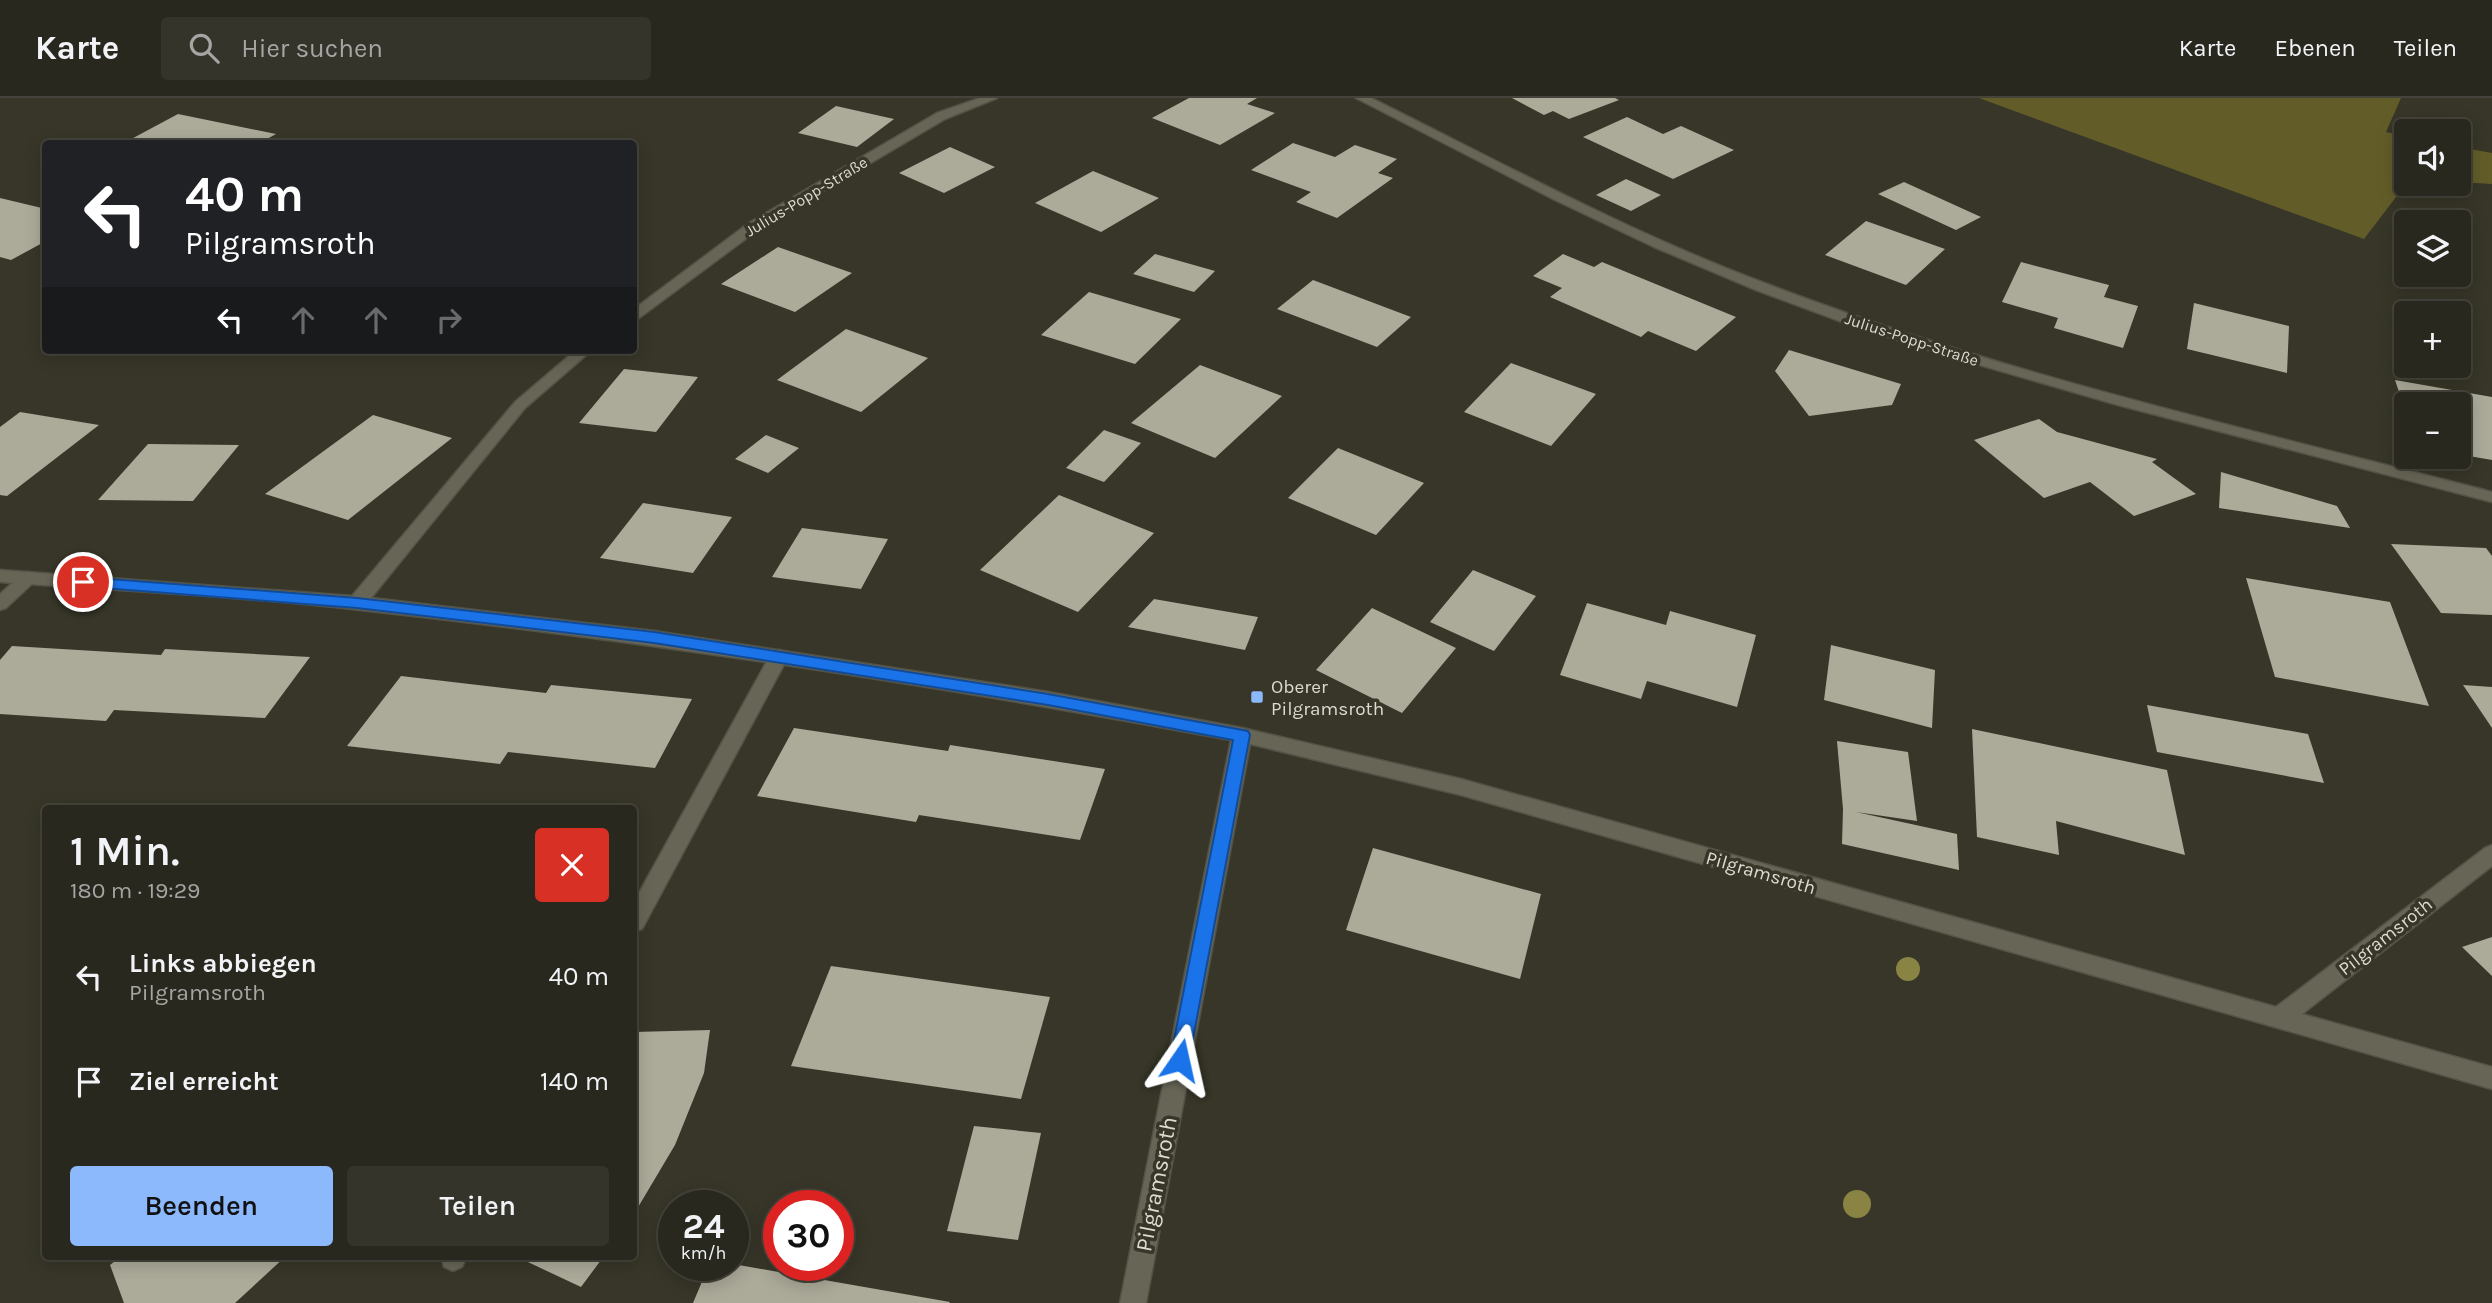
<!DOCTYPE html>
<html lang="de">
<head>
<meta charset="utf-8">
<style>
  body { margin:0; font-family:Karla,sans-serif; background:#35342b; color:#f1f3f6; height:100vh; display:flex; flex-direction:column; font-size:26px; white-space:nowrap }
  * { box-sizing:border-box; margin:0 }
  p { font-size:23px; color:#a5a6a4 }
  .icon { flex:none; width:38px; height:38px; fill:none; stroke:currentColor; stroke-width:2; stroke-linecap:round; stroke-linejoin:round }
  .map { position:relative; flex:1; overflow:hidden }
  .panel { position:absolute; left:42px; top:707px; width:595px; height:455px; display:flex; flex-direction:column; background:#29281e; border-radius:7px; box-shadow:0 4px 18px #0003,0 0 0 2px #45443c }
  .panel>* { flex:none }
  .banner { position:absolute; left:42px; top:42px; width:595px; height:214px; border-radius:7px; box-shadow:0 4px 18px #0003,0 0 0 2px #45443c; background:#202124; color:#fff; overflow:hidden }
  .controls { position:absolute; left:2394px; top:21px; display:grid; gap:14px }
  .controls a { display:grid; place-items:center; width:77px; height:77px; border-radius:7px; background:#29281e; box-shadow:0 4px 18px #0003,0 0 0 2px #45443c; font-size:35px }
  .speed { position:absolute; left:658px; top:1092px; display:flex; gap:14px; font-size:35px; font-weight:700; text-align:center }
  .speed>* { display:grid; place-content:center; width:91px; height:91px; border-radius:50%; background:#29281e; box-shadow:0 4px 18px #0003,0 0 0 2px #45443c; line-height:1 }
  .speed small { font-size:18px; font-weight:400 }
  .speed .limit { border:10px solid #d22; background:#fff; color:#111 }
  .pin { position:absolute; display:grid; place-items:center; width:60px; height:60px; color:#fff; margin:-30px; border:4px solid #fff; border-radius:50%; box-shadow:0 2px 7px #0007 }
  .me { position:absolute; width:77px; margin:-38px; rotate:11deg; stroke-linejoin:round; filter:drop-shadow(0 0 5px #0008) }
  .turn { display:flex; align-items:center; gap:24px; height:147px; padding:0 28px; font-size:32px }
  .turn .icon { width:91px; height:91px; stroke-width:2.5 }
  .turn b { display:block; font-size:49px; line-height:60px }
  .lanes { display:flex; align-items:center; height:66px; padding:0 28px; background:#0003; justify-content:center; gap:35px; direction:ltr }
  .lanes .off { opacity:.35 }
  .round { display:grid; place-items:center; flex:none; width:74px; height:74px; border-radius:7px; background:#35342b }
  .overview { display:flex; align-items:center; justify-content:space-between; height:119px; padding:0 28px }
  h1 { font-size:42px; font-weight:600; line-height:52px }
  .primary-button { display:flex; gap:14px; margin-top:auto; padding:14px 28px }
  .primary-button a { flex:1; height:80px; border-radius:7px; background:#8cb9fc; color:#111; font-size:28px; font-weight:600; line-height:80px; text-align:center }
  .primary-button a+a { background:#35342b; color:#f1f3f6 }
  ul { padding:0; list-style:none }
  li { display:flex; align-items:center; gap:21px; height:105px; padding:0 28px }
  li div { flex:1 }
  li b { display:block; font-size:26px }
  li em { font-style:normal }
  header { display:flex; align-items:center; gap:42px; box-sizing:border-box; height:98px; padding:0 35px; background:#29281e; border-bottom:2px solid #45443c }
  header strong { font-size:33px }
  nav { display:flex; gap:38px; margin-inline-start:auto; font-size:24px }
  .search { width:490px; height:63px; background:#35342b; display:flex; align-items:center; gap:18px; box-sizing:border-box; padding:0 24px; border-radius:7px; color:#a5a6a4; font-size:26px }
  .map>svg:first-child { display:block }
  .green { fill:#625d28 }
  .building { fill:#acab9a }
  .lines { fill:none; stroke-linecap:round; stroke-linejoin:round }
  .service-casing { stroke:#535246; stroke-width:3 }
  .minor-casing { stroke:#535246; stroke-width:3 }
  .service { fill:#676656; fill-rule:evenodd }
  .minor { fill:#676656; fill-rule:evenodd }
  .tree { fill:#8a8444 }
  .route { fill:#1a73e8; stroke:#114b97; stroke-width:2 }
  .poi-dot { fill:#8cb9fc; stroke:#373628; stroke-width:2.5 }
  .labels { text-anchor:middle; stroke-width:7; stroke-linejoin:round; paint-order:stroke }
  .far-street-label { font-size:16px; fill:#dbdbd2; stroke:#373628 }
  .poi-label { font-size:19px; fill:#dbdbd2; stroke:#373628; text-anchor:start }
  .street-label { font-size:19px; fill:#dbdbd2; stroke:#373628 }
  .near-street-label { font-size:23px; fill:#dbdbd2; stroke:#373628 }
</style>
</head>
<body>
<header>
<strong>Karte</strong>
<div class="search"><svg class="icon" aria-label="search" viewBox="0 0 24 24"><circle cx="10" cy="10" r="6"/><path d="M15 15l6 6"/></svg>Hier suchen</div>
<nav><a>Karte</a><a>Ebenen</a><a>Teilen</a></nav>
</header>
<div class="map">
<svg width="2492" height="1205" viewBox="0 0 2492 1205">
  <rect width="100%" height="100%" fill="#373628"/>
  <path class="green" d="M1979 0H2401L2386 34 2406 38V86L2364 141Z
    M2459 49 2492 55V86L2459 84Z"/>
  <path class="building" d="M1189 0H1257L1247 6 1275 15 1220 47 1152 20Z
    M1512 0H1615L1619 2 1569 21 1553 13 1544 17Z
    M836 8 894 21 857 49 798 35Z
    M178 16 276 36 258 46H122Z
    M1627 19 1663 36 1681 28 1734 52 1673 81 1583 39Z
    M1293 45 1335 59 1355 47 1397 61 1378 75 1393 80 1337 120 1296 104 1311 94 1251 72Z
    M950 49 995 69 944 95 899 75Z
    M1093 73 1159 100 1101 134 1035 105Z
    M1626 81 1661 97 1631 113 1596 97Z
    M1904 84 1981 119 1956 132 1878 96Z
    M0 100 46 111V143L11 162 0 159Z
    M1866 123 1945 151 1906 187 1825 157Z
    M778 149 852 175 795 214 721 186Z
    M1155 156 1215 173 1194 194 1133 176Z
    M1563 156 1594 169 1602 164 1736 219 1696 253 1648 233 1641 239 1550 199 1562 190 1533 178Z
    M2021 164 2109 187 2104 199 2138 208 2123 250 2054 230 2058 220 2002 204Z
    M1313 182 1411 219 1377 249 1277 211Z
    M1089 194 1181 221 1135 266 1041 237Z
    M2194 205 2289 228 2287 275 2187 251Z
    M846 231 928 260 861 314 777 282Z
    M1789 252 1901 286 1892 307 1809 318 1775 273Z
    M1511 265 1596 296 1551 348 1464 314Z
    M1200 267 1282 298 1215 360 1131 325Z
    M624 271 698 279 656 334 579 325Z
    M2395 282 2492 299V362L2469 358 2459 331V306H2406V315Z
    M20 314 99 327 7 398 0 397V329Z
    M373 317 452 340 348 422 265 396Z
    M2039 321 2057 334 2157 361 2152 364 2196 396 2134 418 2090 384 2044 400 1974 342Z
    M1104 332 1141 345 1104 384 1066 370Z
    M766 337 799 350 768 375 735 361Z
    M148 346 239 347 193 403 98 402Z
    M1338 350 1424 385 1376 437 1288 400Z
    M2221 374 2337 408 2350 430 2219 410Z
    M1059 397 1154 435 1078 514 980 472Z
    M643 405 732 419 693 475 600 460Z
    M802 430 888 441 861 491 772 479Z
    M2391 446 2486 450 2492 458V517L2441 515Z
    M1473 472 1536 498 1494 553 1430 524Z
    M2246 480 2390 504 2429 608 2275 579Z
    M1154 501 1258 519 1245 552 1128 529Z
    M1587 505 1666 527 1670 513 1756 537 1737 609 1647 583 1641 601 1560 577Z
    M1372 510 1456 550 1402 615 1316 572Z
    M1831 547 1935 572 1932 630 1824 602Z
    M12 548 161 557 165 551 310 559 265 620 114 612 106 623 0 616V562Z
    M401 578 546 595 551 587 692 601 655 670 508 654 500 666 347 648Z
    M2463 587 2492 589V630Z
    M2147 607 2308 636 2324 685 2157 654Z
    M794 630 948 653 950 647 1105 671 1080 742 919 717 916 724 757 698Z
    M1972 631 2167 672 2185 757 2056 723 2059 757 1977 739Z
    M1837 643 1908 654 1917 723 1856 714 1957 736 1959 772 1842 746 1843 711Z
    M1373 750 1541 796 1520 881 1346 832Z
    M2492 839V878L2462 849Z
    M831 868 1050 899 1021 1001 791 968Z
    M710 932 704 975 675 1047 634 1116V934Z
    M974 1028 1041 1035 1018 1142 947 1133Z
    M121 1158H286L235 1205H124L110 1167Z
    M515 1158H604L581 1189Z
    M733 1166 950 1204 949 1205H693L709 1167Z"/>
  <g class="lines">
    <defs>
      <path id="service" d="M28 474 34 476 37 480 34 484 6 510 0 512V496L22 476Z
        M779 552 786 554 788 559 642 831 634 833V804L772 554Z
        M441 1158H467L462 1169 453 1173 444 1169Z"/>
      <path id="minor" d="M980 0H997L945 21 759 131 639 220 634 221V211L749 125 937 15Z
        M1356 0H1371C1502 65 1630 135 1767 186 2002 276 2248 331 2492 394V404L2118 307 1935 254 1845 225 1756 192 1654 149 1555 102Z
        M576 252H592L525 310 371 500 654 533 1048 594 1242 630 1461 681 2276 909 2485 750 2492 747V768L2302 916 2492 969V991L1461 697 1250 646 1146 1205H1120L1231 642C943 588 653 544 361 512 241 498 120 493 0 484V472L352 498 515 304Z"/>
    </defs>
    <use href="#service" class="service-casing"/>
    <use href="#minor" class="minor-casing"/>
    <use href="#service" class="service"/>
    <use href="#minor" class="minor"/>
  </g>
  <g class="tree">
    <circle cx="1908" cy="871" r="12"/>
    <circle cx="1857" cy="1106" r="14"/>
  </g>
  <path class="route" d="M83 479 357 500 654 534 1048 596 1248 633 1250 637 1189 962 1186 968 1180 971 1173 968 1170 962 1233 642 1048 607 654 545 357 510 77 488 75 484Z"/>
  <rect class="poi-dot" x="1250" y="592" width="14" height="14" rx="3.5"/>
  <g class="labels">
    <g class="far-street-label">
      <text transform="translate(806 98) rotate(-31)" y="6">Julius-Popp-Straße</text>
      <text transform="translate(1912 241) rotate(18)" y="6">Julius-Popp-Straße</text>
    </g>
    <g class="poi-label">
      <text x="1271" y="595">Oberer<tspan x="1271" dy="22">Pilgramsroth</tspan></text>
    </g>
    <g class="street-label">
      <text transform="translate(1761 774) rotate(16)" y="7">Pilgramsroth</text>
      <text transform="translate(2385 838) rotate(-38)" y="7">Pilgramsroth</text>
    </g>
    <g class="near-street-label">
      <text transform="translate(1156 1086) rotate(-79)" y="8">Pilgramsroth</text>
    </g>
  </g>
</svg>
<div class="controls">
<a><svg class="icon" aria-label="sound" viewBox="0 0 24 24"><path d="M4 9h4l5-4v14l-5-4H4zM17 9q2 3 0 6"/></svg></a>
<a><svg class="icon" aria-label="layers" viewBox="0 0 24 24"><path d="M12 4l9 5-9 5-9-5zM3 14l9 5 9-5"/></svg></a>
<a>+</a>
<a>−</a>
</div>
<div class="speed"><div>24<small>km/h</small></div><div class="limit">30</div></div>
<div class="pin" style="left:83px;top:484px;background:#d93025"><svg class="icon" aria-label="arrive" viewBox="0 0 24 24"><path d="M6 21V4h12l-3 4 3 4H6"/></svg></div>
<svg class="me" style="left:1180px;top:962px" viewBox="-20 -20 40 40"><path d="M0-17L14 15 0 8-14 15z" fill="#1a73e8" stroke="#fff" stroke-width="4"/></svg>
<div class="banner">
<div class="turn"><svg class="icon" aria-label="left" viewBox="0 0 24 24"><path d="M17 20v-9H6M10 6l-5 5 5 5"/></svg><div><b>40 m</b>Pilgramsroth</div></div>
<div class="lanes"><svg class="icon" aria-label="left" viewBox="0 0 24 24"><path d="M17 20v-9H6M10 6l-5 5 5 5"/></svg><svg class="icon off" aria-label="ahead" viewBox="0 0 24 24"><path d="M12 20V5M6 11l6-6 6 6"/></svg><svg class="icon off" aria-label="ahead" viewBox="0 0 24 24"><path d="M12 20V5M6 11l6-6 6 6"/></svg><svg class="icon off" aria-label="right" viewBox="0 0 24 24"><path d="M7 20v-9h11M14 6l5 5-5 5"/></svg></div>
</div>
<section class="panel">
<div class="overview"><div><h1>1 Min.</h1><p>180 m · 19:29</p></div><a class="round" style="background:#d93025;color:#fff"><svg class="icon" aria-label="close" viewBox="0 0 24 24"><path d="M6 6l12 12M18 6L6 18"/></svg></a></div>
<ul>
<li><svg class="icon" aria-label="left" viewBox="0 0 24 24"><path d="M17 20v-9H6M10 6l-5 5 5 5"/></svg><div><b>Links abbiegen</b><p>Pilgramsroth</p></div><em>40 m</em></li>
<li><svg class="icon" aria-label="arrive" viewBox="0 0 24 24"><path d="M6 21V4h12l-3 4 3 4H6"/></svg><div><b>Ziel erreicht</b></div><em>140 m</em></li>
</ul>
<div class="primary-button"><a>Beenden</a><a>Teilen</a></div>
</section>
</div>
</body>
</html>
